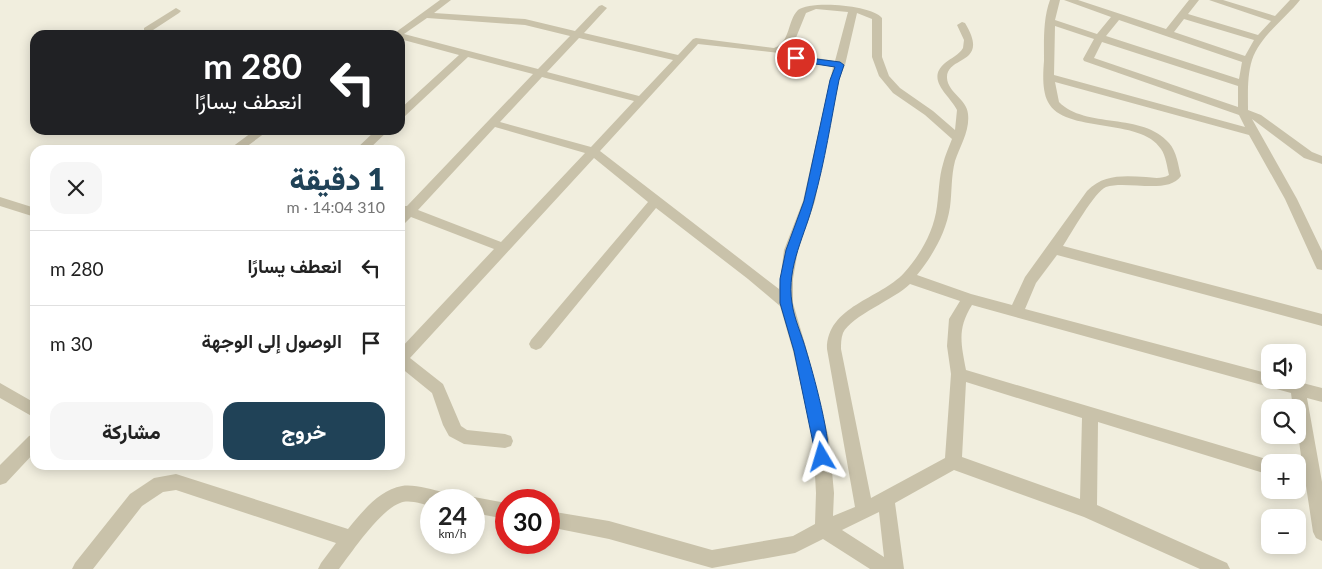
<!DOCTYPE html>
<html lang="ar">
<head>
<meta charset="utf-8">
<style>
  body { margin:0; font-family:Lato,Vazirmatn,sans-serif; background:#f6f6f6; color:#222; direction:rtl; height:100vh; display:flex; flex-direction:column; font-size:19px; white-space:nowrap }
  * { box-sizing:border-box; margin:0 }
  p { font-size:16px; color:#767676 }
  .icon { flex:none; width:28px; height:28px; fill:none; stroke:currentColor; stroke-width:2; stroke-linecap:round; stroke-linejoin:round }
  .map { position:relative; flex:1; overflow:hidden; direction:ltr }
  .panel { position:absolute; left:30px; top:145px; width:375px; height:325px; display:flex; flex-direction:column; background:#fff; border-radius:15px; box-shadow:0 2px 12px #0003; direction:rtl }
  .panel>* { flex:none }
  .guide { position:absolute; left:30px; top:30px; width:375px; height:105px; border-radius:15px; box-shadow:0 2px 12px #0003; direction:rtl; background:#202124; color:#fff; overflow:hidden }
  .tools { position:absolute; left:1261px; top:344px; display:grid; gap:10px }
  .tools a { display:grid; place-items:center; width:45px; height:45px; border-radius:10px; background:#fff; box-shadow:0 2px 12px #0003; font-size:25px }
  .speed { position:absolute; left:420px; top:489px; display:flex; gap:10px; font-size:25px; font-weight:700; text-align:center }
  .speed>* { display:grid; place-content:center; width:65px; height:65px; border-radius:50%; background:#fff; box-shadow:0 2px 12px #0003; line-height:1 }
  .speed small { font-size:12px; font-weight:400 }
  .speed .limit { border:8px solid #d22; background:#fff; color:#111 }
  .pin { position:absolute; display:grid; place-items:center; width:42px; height:42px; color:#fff; margin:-21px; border:2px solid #fff; border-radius:50%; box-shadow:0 1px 5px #0007 }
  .me { position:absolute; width:55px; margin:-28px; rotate:353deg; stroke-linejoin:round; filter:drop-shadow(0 0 4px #0008) }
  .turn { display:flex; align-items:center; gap:18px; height:105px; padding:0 20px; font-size:22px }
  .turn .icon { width:65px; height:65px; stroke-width:2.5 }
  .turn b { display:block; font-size:35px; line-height:42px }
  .round { display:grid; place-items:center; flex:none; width:52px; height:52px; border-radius:15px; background:#f6f6f6 }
  .head { display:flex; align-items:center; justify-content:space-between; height:85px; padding:0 20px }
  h1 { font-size:30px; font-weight:800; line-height:38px; color:#204257 }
  .primary-button { display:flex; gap:10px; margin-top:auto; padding:10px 20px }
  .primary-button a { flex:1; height:58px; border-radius:15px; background:#204257; color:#fff; font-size:20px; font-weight:800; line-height:58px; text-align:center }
  .primary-button a+a { background:#f6f6f6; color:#222 }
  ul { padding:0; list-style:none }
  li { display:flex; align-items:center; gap:15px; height:75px; padding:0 20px; border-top:1px solid #e0e0e0 }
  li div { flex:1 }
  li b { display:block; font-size:19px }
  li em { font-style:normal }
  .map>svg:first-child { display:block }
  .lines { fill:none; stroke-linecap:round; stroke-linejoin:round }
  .minor { fill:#c9c2aa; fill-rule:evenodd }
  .route { fill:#1a73e8; stroke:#114b97 }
</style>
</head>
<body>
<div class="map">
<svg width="1322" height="569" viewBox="0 0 1322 569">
  <rect width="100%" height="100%" fill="#f1eede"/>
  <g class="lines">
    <path class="minor" d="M440 0H451L434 13 525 19 575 31 599 6 602 5 607 8 584 33 678 55 693 39 696 38 774 48C791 42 787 21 798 10 811 0 872 5 882 18V57L889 76 900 88 933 111 955 130 957 110C950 95 925 80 945 63 951 58 959 55 963 48L964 40 957 25 962 22 965 23C991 66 946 55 947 78 948 93 967 99 968 114 970 131 960 146 955 161 951 176 952 192 950 207 946 233 933 255 917 275L971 294 1012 305 1025 277 1087 191C1104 174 1123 176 1146 177 1154 178 1162 179 1169 175 1167 167 1166 156 1161 149 1141 117 1064 134 1048 102 1042 91 1043 73 1044 61 1044 40 1043 19 1050 0H1060L1055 20 1097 34 1111 17 1064 0H1078L1166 29 1189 0H1199L1188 14 1258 35 1271 21 1209 0H1223L1275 16 1290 0H1300C1285 19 1260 36 1252 60 1247 76 1248 94 1248 110L1261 115 1312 152 1322 156V164L1304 158 1252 119 1297 199 1322 251V270L1317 269 1315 265 1285 199 1249 135 1055 82 1059 102C1085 129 1143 112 1169 143 1177 152 1178 165 1181 176 1168 195 1127 180 1106 187 1095 191 1070 235 1063 246L1322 314V326L1057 255 1036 283 1025 309 1270 374V380H1291L1322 388V402L1307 398 1322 482V541L1316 538 1313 532 1306 486 1298 484V468L1303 470 1298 434V408H1293L1291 393 972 305C957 329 961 343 966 370L1276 462H1270V475L1098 422 1097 505 1227 563 1230 569H1200L1084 517 954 470 895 503 904 569H870L823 539 795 553 712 568 609 539 549 527V511L609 521 712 550 793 536 815 524 816 493 813 439 793 351 780 306 748 279 656 208 541 348 536 350 531 348 529 344 531 340 648 202 594 158 410 358 443 384 461 426 467 430 505 434 511 436 513 441 511 446 505 448 464 444 449 436 443 425 432 393 400 367V349L494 249 411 217 404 224 400 225V206H407L533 74 468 57 404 117 400 118V109L459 55 400 39V35H392ZM816 9 848 12 835 61 798 55 787 50 795 40 806 13ZM857 13 872 19V57L879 76 893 93 925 115 952 139C949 147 945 155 943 164 939 177 939 192 937 206 934 231 921 254 904 273 880 299 827 306 827 349L855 507 833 516 834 493 829 439 807 351 793 303V279L798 250 815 201 839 80 845 65ZM427 18 525 25 570 36 538 69 404 34ZM1184 19 1254 40 1245 56 1174 32ZM1119 20 1242 62 1239 79 1106 36ZM1055 26 1094 39 1083 59 1084 61 1239 115 1245 127 1054 75ZM579 38 673 60 639 96 547 72ZM1102 42 1238 86V107L1094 58ZM698 44 779 53 792 60 833 67 803 201 784 250 779 289 600 151ZM542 77 634 101 591 147 500 122ZM495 127 585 153 501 242 418 210ZM910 284 960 301 949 319 947 346 951 374 945 458 871 498 841 349C841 344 841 338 843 333 851 316 895 299 910 284ZM966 382 1082 418 1080 499 962 457ZM879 512 884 557 842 530Z
      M176 8 181 11 179 13 153 30 161 35 144 33V28Z
      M255 130H269L242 150H228Z
      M376 130H389L368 150H355Z
      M0 197 35 208V217L0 206Z
      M0 383 35 403V418L0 398Z
      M35 434V452L6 483 0 485V465L29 436Z
      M176 474 348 529C362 512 379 490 402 486 415 484 431 490 444 492L450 494 453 500H431V506C422 504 409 499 400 503 380 510 352 552 339 569H318L321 563 336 543 176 490 163 492 142 506 93 569H72L75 563 130 494 154 478Z
      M474 497 506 503V519L474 513V500H468Z"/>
  </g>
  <path class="route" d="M793 56 840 62 844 65 839 80C831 120 825 161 814 200 806 234 786 266 792 303 794 319 802 335 806 350 812 369 834 447 827 462L822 463 817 462 794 351 780 303V279L786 250 804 201 830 80 835 67 796 61 793 60Z"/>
</svg>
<div class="tools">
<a><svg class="icon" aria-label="sound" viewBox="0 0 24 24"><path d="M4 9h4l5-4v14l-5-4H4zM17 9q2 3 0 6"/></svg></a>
<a><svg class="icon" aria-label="search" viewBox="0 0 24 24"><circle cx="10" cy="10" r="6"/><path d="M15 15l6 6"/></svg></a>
<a>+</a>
<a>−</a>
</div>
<div class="speed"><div>24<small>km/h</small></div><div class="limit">30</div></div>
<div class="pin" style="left:796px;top:58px;background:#d93025"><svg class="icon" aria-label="arrive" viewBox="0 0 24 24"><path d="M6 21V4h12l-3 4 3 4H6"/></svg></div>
<svg class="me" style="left:822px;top:457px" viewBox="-20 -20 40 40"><path d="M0-17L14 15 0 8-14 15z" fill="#1a73e8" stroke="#fff" stroke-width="4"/></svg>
<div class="guide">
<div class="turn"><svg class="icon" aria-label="left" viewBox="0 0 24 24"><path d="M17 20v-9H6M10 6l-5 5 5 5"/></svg><div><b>280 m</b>انعطف يسارًا</div></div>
</div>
<section class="panel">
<div class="head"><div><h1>1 دقيقة</h1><p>310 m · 14:04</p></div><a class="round"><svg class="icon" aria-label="close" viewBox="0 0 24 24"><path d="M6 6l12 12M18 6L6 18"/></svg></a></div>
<ul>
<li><svg class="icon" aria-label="left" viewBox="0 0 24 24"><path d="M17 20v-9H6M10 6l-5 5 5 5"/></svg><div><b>انعطف يسارًا</b></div><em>280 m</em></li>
<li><svg class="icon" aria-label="arrive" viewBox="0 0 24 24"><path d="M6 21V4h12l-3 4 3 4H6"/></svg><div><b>الوصول إلى الوجهة</b></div><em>30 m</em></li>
</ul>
<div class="primary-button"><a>خروج</a><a>مشاركة</a></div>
</section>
</div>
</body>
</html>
